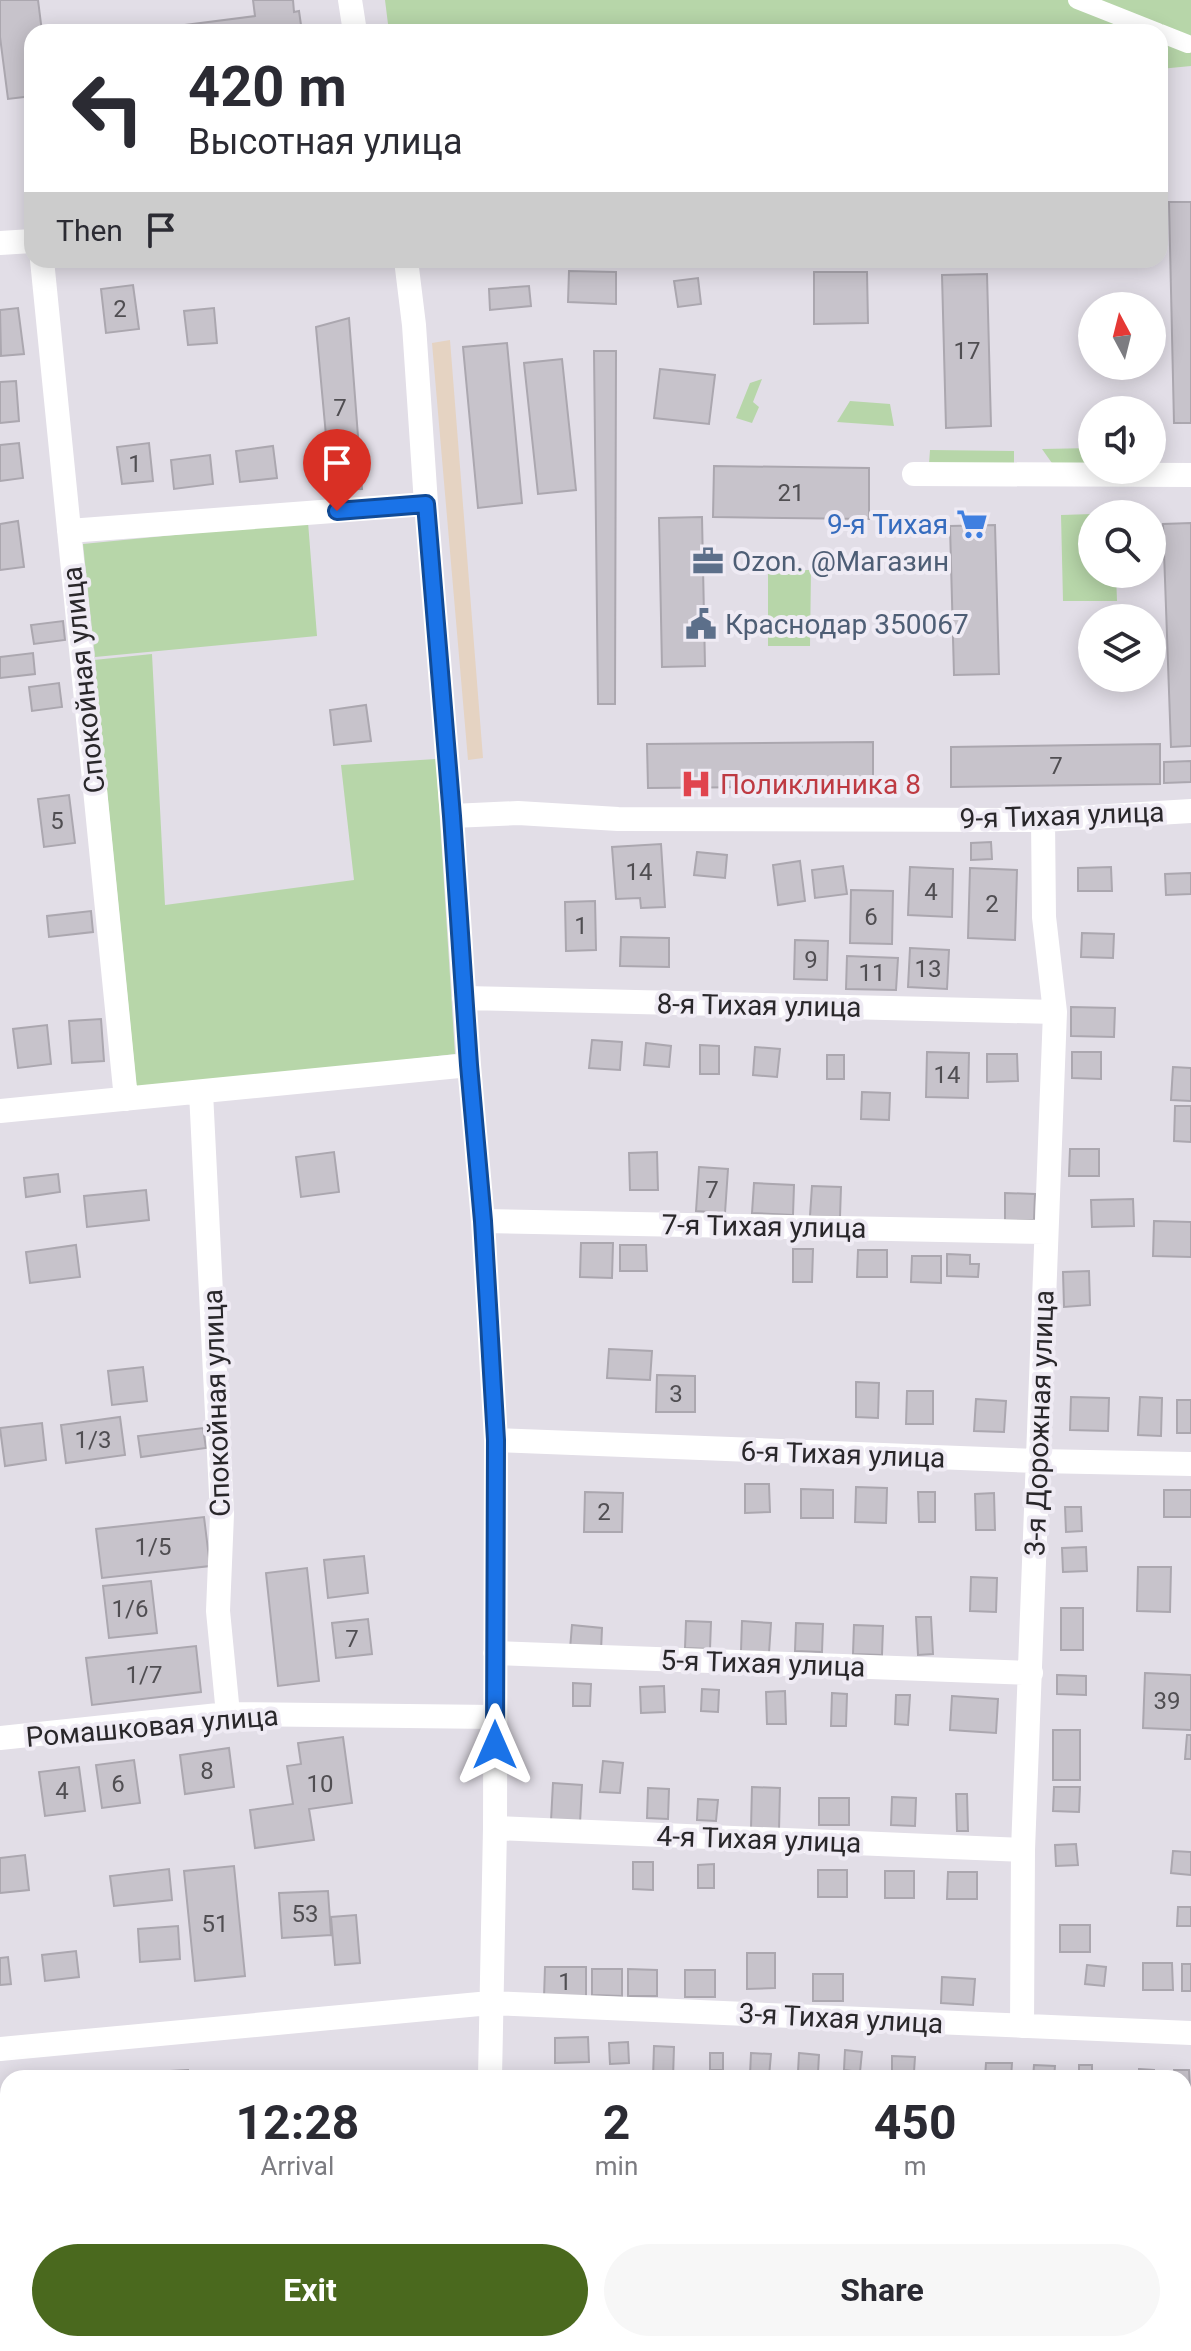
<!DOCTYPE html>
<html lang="en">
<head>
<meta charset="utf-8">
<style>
  body { margin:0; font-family:Roboto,sans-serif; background:#f7f7f7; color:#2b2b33; height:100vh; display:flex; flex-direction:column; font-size:30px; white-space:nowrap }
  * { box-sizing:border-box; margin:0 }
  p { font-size:26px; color:#7c7c81 }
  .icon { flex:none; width:44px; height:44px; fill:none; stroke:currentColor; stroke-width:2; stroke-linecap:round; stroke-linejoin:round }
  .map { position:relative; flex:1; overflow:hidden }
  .sheet { position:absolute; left:0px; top:2070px; width:1192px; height:282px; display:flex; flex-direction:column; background:#fff; border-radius:24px 24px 0 0; box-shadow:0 4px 20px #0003 }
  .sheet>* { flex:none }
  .hud { position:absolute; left:24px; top:24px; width:1144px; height:244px; border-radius:24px; box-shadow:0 4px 20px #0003; background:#fff; color:#2b2b33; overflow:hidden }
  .needle { width:52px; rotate:353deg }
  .buttons { position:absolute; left:1078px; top:292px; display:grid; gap:16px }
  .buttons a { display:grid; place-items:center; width:88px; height:88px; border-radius:50%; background:#fff; box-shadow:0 4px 20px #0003; font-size:40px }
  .pin { position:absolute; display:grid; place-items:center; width:68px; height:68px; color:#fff; margin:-82px -34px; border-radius:50% 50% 50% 0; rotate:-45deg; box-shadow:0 0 8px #0007 }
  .pin .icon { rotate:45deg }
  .me { position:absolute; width:88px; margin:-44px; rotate:0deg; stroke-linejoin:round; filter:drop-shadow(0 0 6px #0008) }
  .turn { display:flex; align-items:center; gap:28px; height:168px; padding:0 32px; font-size:36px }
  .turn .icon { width:104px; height:104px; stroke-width:2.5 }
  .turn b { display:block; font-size:56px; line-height:68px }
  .then { display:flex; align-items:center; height:76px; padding:0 32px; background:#0003; gap:16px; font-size:30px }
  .eta { display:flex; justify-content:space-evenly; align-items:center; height:136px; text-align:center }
  .eta b { font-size:48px; font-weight:700; line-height:56px }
  .action { display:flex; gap:16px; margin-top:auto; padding:16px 32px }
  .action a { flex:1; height:92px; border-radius:48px; background:#4a691e; color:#fff; font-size:32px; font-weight:700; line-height:92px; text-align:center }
  .action a+a { background:#f7f7f7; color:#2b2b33 }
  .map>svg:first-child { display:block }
  .industrial { fill:#e5d3c2 }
  .green { fill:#b7d6a9 }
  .building { fill:#c7c3cb; stroke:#aba7af; stroke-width:2 }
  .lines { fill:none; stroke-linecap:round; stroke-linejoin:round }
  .pedestrian { stroke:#fff; stroke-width:18 }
  .minor { stroke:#fff; stroke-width:24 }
  .route-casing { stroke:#114b97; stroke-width:20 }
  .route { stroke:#1a73e8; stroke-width:14 }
  .labels { text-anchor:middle; stroke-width:8; stroke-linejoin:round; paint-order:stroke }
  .number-label { font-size:24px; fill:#504e52 }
  .shop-label { font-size:28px; fill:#366cbe; stroke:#efebf4; text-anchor:end }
  .service-label { font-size:28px; fill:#4e5e75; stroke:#efebf4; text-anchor:start }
  .street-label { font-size:28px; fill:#29272a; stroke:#efebf4 }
  .health-label { font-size:28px; fill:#be3a42; stroke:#efebf4; text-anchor:start }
</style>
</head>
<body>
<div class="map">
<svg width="1191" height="2351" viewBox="0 0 1191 2351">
  <rect width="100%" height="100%" fill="#e2dee7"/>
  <path class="industrial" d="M450 340 483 758 468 760 432 343Z"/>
  <path class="green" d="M385 0H1191V66L1160 69V32H389Z
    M762 379 753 402 759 407 752 423 736 418 750 383Z
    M850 401 890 404 894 426 837 422Z
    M1092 448V467L1054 466 1042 449Z
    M930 450 1014 451V466L929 464Z
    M1092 514V574H1116L1117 601H1063L1061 515Z
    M308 522 317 636 95 657 83 544Z
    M768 570H811L810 646H768Z
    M152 654 165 905 354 880 341 765 436 759 455 1054 137 1091 94 660Z"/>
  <path class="building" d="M0 0H38L42 32H32V96L8 99 0 37Z
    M253 0H293L294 12 299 11 302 32H130L255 16Z
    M1169 202H1191V423H1174Z
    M569 271 616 272V304L568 302Z
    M814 272H867L868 323 814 324Z
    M987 274 991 426 946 428 942 275Z
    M698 278 701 304 678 307 674 281Z
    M133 285 139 329 106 333 101 289Z
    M529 286 531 306 490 310 489 289Z
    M18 308 24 354 1 356 0 310Z
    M214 308 217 343 188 345 184 311Z
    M349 318 362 489 331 490 316 327Z
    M507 343 522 503 478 508 463 347Z
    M594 351H616L615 704H598Z
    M562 359 576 490 538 494 524 363Z
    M660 369 715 375 709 424 654 418Z
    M16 381 19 421 0 423V382Z
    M19 443 23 478 0 481V445Z
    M149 443 153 481 122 484 117 447Z
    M273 446 277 478 240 482 236 451Z
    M210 455 213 484 174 489 171 460Z
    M714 466 869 468V519L713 517Z
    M702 517 705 666 662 667 659 518Z
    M18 521 24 567 0 570V524Z
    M1191 523V746L1171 747 1163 524Z
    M995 525 999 674 954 675 950 526Z
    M63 621 65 640 34 644 31 625Z
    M33 653 35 674 0 678V657Z
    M59 683 62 707 32 711 29 687Z
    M366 705 371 741 334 745 330 710Z
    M873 742V786L648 788 647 744Z
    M1160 744V784L951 787V747Z
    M1191 761V782L1164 783V762Z
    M69 795 75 843 44 847 38 799Z
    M991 842 992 859 971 860V843Z
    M661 844 665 907 641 908 640 898 616 899 612 847Z
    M697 852 727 855 725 878 694 875Z
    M800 861 805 901 778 905 773 865Z
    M843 866 847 894 815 898 812 870Z
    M910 867 953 869 952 917 908 915Z
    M1111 867 1112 891H1078V868Z
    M970 868 1017 870 1015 940 968 938Z
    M1191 873V894L1166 895 1165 874Z
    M851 890 893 891 892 944 850 943Z
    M595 901 596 950 566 951 565 902Z
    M91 911 93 932 49 937 47 916Z
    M1082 933 1114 934 1113 958 1081 957Z
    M621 937 669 938V967L620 966Z
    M795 940 828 941 827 980 794 979Z
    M910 948 949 950 947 989 908 987Z
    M847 956 898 958 896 990 846 989Z
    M1071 1007 1115 1008 1114 1037 1071 1036Z
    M101 1019 104 1061 72 1063 69 1021Z
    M47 1025 51 1064 18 1068 13 1029Z
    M592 1040 622 1042 620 1070 589 1068Z
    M646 1043 671 1046 669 1067 644 1065Z
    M700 1045 719 1046V1074H700Z
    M755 1047 780 1049 777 1077 753 1075Z
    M927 1052 969 1053 968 1098 926 1097Z
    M1072 1052H1101V1079L1072 1078Z
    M987 1054H1017L1018 1081 987 1082Z
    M827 1055H844V1079H827Z
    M1173 1067 1191 1068V1101L1171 1100Z
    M862 1092 890 1093 889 1120 861 1119Z
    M1175 1106H1191V1142L1174 1141Z
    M1070 1149H1099V1176H1069Z
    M334 1152 339 1192 301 1197 296 1157Z
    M657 1152 658 1190H630L629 1153Z
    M699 1167 728 1169 725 1213 696 1211Z
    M58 1174 60 1192 26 1197 24 1178Z
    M754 1183 794 1185 793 1215 752 1213Z
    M812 1186 841 1187 840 1217 810 1216Z
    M146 1190 149 1220 87 1227 84 1196Z
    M1005 1193 1035 1194 1034 1220H1005Z
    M1133 1199 1134 1226 1092 1227 1091 1200Z
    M1154 1221 1191 1222V1257L1153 1256Z
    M581 1243H613L612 1278 580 1277Z
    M76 1245 80 1277 30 1283 26 1252Z
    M620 1245H646L647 1271H620Z
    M793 1249H813L812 1282H793Z
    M858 1250H887V1277H857Z
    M947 1254 970 1255V1264H979L978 1277 947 1276Z
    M912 1256H941V1283L911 1282Z
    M1089 1271 1090 1305 1064 1307 1063 1272Z
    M609 1349 652 1351 650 1380 607 1378Z
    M143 1367 147 1401 112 1405 108 1371Z
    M657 1375 695 1376V1412H656Z
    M856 1382 879 1383 878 1418 856 1417Z
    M907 1391H933V1424H906Z
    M1071 1397 1109 1398 1108 1431 1070 1430Z
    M1140 1397 1162 1398 1161 1436 1138 1435Z
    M976 1399 1006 1401 1004 1432 974 1431Z
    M1177 1400H1191V1433H1177Z
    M120 1417 125 1455 66 1463 61 1425Z
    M42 1423 46 1460 5 1466 0 1428Z
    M203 1428 206 1448 141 1457 138 1436Z
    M745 1484H769L770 1512 745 1513Z
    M856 1487 887 1488 886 1523 855 1522Z
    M801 1489 833 1490V1518H801Z
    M1164 1490H1191V1517H1164Z
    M585 1492 623 1493 622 1532H584Z
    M918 1492H935V1522H919Z
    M994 1493 995 1530H976L975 1494Z
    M1065 1507H1081L1082 1531 1066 1532Z
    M204 1517 210 1566 102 1578 96 1529Z
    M1086 1547 1087 1571 1063 1572 1062 1548Z
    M364 1556 368 1593 328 1598 324 1560Z
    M1138 1567H1171L1170 1612 1137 1611Z
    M307 1568 319 1681 278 1686 266 1573Z
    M971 1577 997 1578 996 1612 970 1611Z
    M151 1581 157 1633 109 1638 103 1586Z
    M1061 1608H1083V1650H1061Z
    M916 1617H931L933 1654 918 1655Z
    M368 1619 372 1654 336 1658 332 1623Z
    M686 1621 711 1622 710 1649 685 1648Z
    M742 1621 771 1623 769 1653 741 1651Z
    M796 1623 823 1624 822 1652 795 1651Z
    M572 1625 602 1628 601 1651 570 1649Z
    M854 1625 883 1626 882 1655 853 1654Z
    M196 1646 201 1692 92 1705 86 1658Z
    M1145 1673 1191 1675V1730L1143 1728Z
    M1057 1675 1086 1676V1695L1057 1694Z
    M573 1683 591 1684 590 1706H573Z
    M664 1686 665 1712 641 1713 640 1687Z
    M702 1689 719 1690 718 1712 701 1711Z
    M785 1691 786 1724H767L766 1692Z
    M832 1693 847 1694 846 1726H831Z
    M896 1695H910L908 1725 895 1724Z
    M952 1696 998 1699 996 1733 950 1730Z
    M1053 1730H1080V1780H1053Z
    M1187 1735H1191V1759H1185Z
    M343 1737 352 1803 309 1809 314 1840 255 1848 250 1810 293 1804 287 1766 301 1764 298 1743Z
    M229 1748 234 1787 185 1794 180 1755Z
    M134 1760 140 1803 102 1808 96 1765Z
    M603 1761 623 1763 620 1793 600 1792Z
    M79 1767 85 1811 45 1816 39 1772Z
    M553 1783 582 1785 580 1823 551 1821Z
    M752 1787 780 1788 779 1830 751 1829Z
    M1054 1787H1080L1079 1812 1053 1811Z
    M648 1788 669 1789 668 1819 647 1818Z
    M956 1794H967L968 1831H957Z
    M892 1797 916 1798 915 1826 891 1825Z
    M819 1798H849V1825H819Z
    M698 1799 718 1800 716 1821 697 1820Z
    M1076 1844 1078 1865 1056 1866 1055 1845Z
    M1173 1851 1191 1852V1875L1171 1873Z
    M25 1855 29 1890 0 1893V1858Z
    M633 1862H653V1890L633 1889Z
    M714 1864V1888H698V1865Z
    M234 1866 245 1976 195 1981 184 1871Z
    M169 1869 172 1900 114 1906 110 1876Z
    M818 1870H847V1897H818Z
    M885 1871H914V1898H885Z
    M948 1872H977V1899H947Z
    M328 1891 331 1935 282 1938 279 1893Z
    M1178 1907H1191V1926H1177Z
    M356 1915 360 1963 335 1965 331 1917Z
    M1060 1925H1090V1952H1060Z
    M178 1926 180 1959 140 1962 138 1929Z
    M76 1951 79 1977 45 1981 42 1955Z
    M747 1953H775V1988L747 1989Z
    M8 1957 11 1984 0 1985V1958Z
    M1143 1963H1172L1173 1990H1143Z
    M1182 1964H1191V1991H1182Z
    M1087 1965 1106 1967 1104 1986 1085 1984Z
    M545 1967H586V1998H544Z
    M592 1969H622V1996L592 1995Z
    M628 1969 657 1970V1996H628Z
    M685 1970H715V1997H685Z
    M813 1974H843V2001H813Z
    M942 1977 975 1979 973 2005 941 2003Z
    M588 2037 589 2062 555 2063V2038Z
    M628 2042 629 2063 610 2064 609 2043Z
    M654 2046 674 2047 673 2078H653Z
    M845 2050 862 2052 860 2072 844 2070Z
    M710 2053H723V2070H710Z
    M751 2053 771 2054 769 2077 750 2075Z
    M799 2053 819 2055 818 2073 798 2072Z
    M892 2056 915 2057 914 2072H892Z
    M986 2063H1012L1011 2078 985 2077Z
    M1034 2065 1055 2066 1054 2078H1033Z
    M1079 2065H1092V2078H1079Z
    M1139 2069 1154 2070V2078H1139Z
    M188 2070V2076L232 2072V2078H172L171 2071Z
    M1174 2070H1189L1190 2089 1184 2090V2078H1174Z
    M8 2095V2177L0 2178V2096Z
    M1184 2122H1191V2145H1184Z
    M8 2189V2219H0V2190Z
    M1184 2308H1191V2333L1184 2332Z
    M304 2344H337V2351H304Z
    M430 2344H462L461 2351H430Z
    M1038 2344H1073L1072 2351H1038Z"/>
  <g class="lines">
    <path class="pedestrian" d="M1077 0 1158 32
      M1160 33 1188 44"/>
    <path class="minor" d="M350 0 355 32
      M0 243 32 241
      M42 260 126 1099
      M406 260 414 325 426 504 452 816 469 1065 483 1221 496 1440 495 1828 490 2078
      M914 474 1191 475
      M69 531 426 504
      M452 816 518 813 618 819 1043 820 1191 811
      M464 998 1055 1012
      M201 1092 222 1514 218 1611 228 1714
      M0 1111 469 1065
      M483 1221 1045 1232
      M496 1440 1038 1461 1191 1464
      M495 1653 1031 1673
      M0 1738 228 1714 495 1717
      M495 1828 1023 1850
      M1022 2026 1023 1850 1055 1012 1044 917 1043 820
      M0 2049 490 2003 1191 2033
      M1184 2260H1191
      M0 2312H8
      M71 2351V2344
      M279 2351V2344
      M488 2351V2344"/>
  </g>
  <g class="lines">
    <defs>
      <path id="route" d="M337 511 426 504 452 816 469 1065 483 1221 496 1440 495 1745"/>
    </defs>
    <use href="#route" class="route-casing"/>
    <use href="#route" class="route"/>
  </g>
  <defs>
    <symbol id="supermarket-bare" viewBox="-9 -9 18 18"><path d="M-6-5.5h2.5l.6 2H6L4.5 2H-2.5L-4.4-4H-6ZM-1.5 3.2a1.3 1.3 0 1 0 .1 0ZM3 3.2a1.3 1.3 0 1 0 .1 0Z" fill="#3f7fe0" stroke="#efebf4" stroke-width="2.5" paint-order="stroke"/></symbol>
    <symbol id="office-bare" viewBox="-9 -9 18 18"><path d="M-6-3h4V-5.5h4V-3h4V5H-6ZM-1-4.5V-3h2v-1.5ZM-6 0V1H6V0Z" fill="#5c6f8a" stroke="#efebf4" stroke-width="2.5" paint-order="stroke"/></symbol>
    <symbol id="civic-bare" viewBox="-9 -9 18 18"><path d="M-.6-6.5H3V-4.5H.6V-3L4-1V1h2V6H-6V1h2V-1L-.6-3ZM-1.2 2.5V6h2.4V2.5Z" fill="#5c6f8a" stroke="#efebf4" stroke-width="2.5" paint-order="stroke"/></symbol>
    <symbol id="hospital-bare" viewBox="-9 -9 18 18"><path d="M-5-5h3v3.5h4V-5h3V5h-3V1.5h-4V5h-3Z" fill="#e0444e" stroke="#efebf4" stroke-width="2.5" paint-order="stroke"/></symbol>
  </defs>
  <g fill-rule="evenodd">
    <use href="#supermarket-bare" x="950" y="502" width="44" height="44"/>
    <use href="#office-bare" x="686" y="539" width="44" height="44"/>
    <use href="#civic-bare" x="679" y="602" width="44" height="44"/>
    <use href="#hospital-bare" x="674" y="762" width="44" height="44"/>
  </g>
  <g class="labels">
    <g class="number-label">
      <text x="120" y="317">2</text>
      <text x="967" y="359">17</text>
      <text x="340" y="416">7</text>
      <text x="135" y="472">1</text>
      <text x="791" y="501">21</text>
      <text x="1056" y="774">7</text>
      <text x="57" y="829">5</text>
      <text x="639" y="880">14</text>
      <text x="931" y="900">4</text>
      <text x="992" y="912">2</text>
      <text x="871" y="925">6</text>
      <text x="581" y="934">1</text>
      <text x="811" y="968">9</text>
      <text x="928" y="977">13</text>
      <text x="872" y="981">11</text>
      <text x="947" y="1083">14</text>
      <text x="712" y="1198">7</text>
      <text x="676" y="1402">3</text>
      <text x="93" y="1448">1/3</text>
      <text x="604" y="1520">2</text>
      <text x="153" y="1555">1/5</text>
      <text x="130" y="1617">1/6</text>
      <text x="352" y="1647">7</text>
      <text x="144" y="1683">1/7</text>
      <text x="1167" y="1709">39</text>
      <text x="207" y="1779">8</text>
      <text x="118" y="1792">6</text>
      <text x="320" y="1792">10</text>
      <text x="62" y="1799">4</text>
      <text x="305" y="1922">53</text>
      <text x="215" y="1932">51</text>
      <text x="565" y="1990">1</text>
    </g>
    <g class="shop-label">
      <text x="948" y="534">9-я Тихая</text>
    </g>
    <g class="service-label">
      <text x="732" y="571">Ozon. @Магазин</text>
      <text x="725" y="634">Краснодар 350067</text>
    </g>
    <g class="street-label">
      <text transform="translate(83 680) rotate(-96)" y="10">Спокойная улица</text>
      <text transform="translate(1062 815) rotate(-2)" y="10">9-я Тихая улица</text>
      <text transform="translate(759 1005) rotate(1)" y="10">8-я Тихая улица</text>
      <text transform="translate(764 1226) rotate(1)" y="10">7-я Тихая улица</text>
      <text transform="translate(216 1403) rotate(-92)" y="10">Спокойная улица</text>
      <text transform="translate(1039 1423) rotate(-88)" y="10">3-я Дорожная улица</text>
      <text transform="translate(843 1454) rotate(2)" y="10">6-я Тихая улица</text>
      <text transform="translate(763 1663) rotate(2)" y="10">5-я Тихая улица</text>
      <text transform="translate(152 1726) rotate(-5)" y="10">Ромашковая улица</text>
      <text transform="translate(759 1839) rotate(2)" y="10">4-я Тихая улица</text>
      <text transform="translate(841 2018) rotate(3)" y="10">3-я Тихая улица</text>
    </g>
    <g class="health-label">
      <text x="720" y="794">Поликлиника 8</text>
    </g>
  </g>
</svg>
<div class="buttons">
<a><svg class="needle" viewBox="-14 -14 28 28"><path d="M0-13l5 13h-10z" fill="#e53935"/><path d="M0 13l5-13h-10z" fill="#7c7c81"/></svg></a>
<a><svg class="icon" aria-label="sound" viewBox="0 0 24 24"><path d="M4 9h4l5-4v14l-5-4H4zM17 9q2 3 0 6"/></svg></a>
<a><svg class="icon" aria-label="search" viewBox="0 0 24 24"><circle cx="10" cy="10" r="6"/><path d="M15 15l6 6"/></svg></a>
<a><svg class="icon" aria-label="layers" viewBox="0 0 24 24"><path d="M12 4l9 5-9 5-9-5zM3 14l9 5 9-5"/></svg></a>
</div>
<div class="pin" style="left:337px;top:511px;background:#d93025"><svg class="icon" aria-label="arrive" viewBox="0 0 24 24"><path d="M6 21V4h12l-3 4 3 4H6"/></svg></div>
<svg class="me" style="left:495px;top:1745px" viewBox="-20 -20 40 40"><path d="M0-17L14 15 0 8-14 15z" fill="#1a73e8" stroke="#fff" stroke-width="4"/></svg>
<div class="hud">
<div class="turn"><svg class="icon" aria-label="left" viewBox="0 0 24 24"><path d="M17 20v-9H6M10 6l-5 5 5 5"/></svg><div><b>420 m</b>Высотная улица</div></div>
<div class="then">Then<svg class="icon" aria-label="arrive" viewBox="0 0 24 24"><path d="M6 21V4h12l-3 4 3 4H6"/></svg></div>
</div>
<section class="sheet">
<div class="eta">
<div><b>12:28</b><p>Arrival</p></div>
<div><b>2</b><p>min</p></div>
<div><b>450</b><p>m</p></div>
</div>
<div class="action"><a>Exit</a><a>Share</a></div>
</section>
</div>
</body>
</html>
